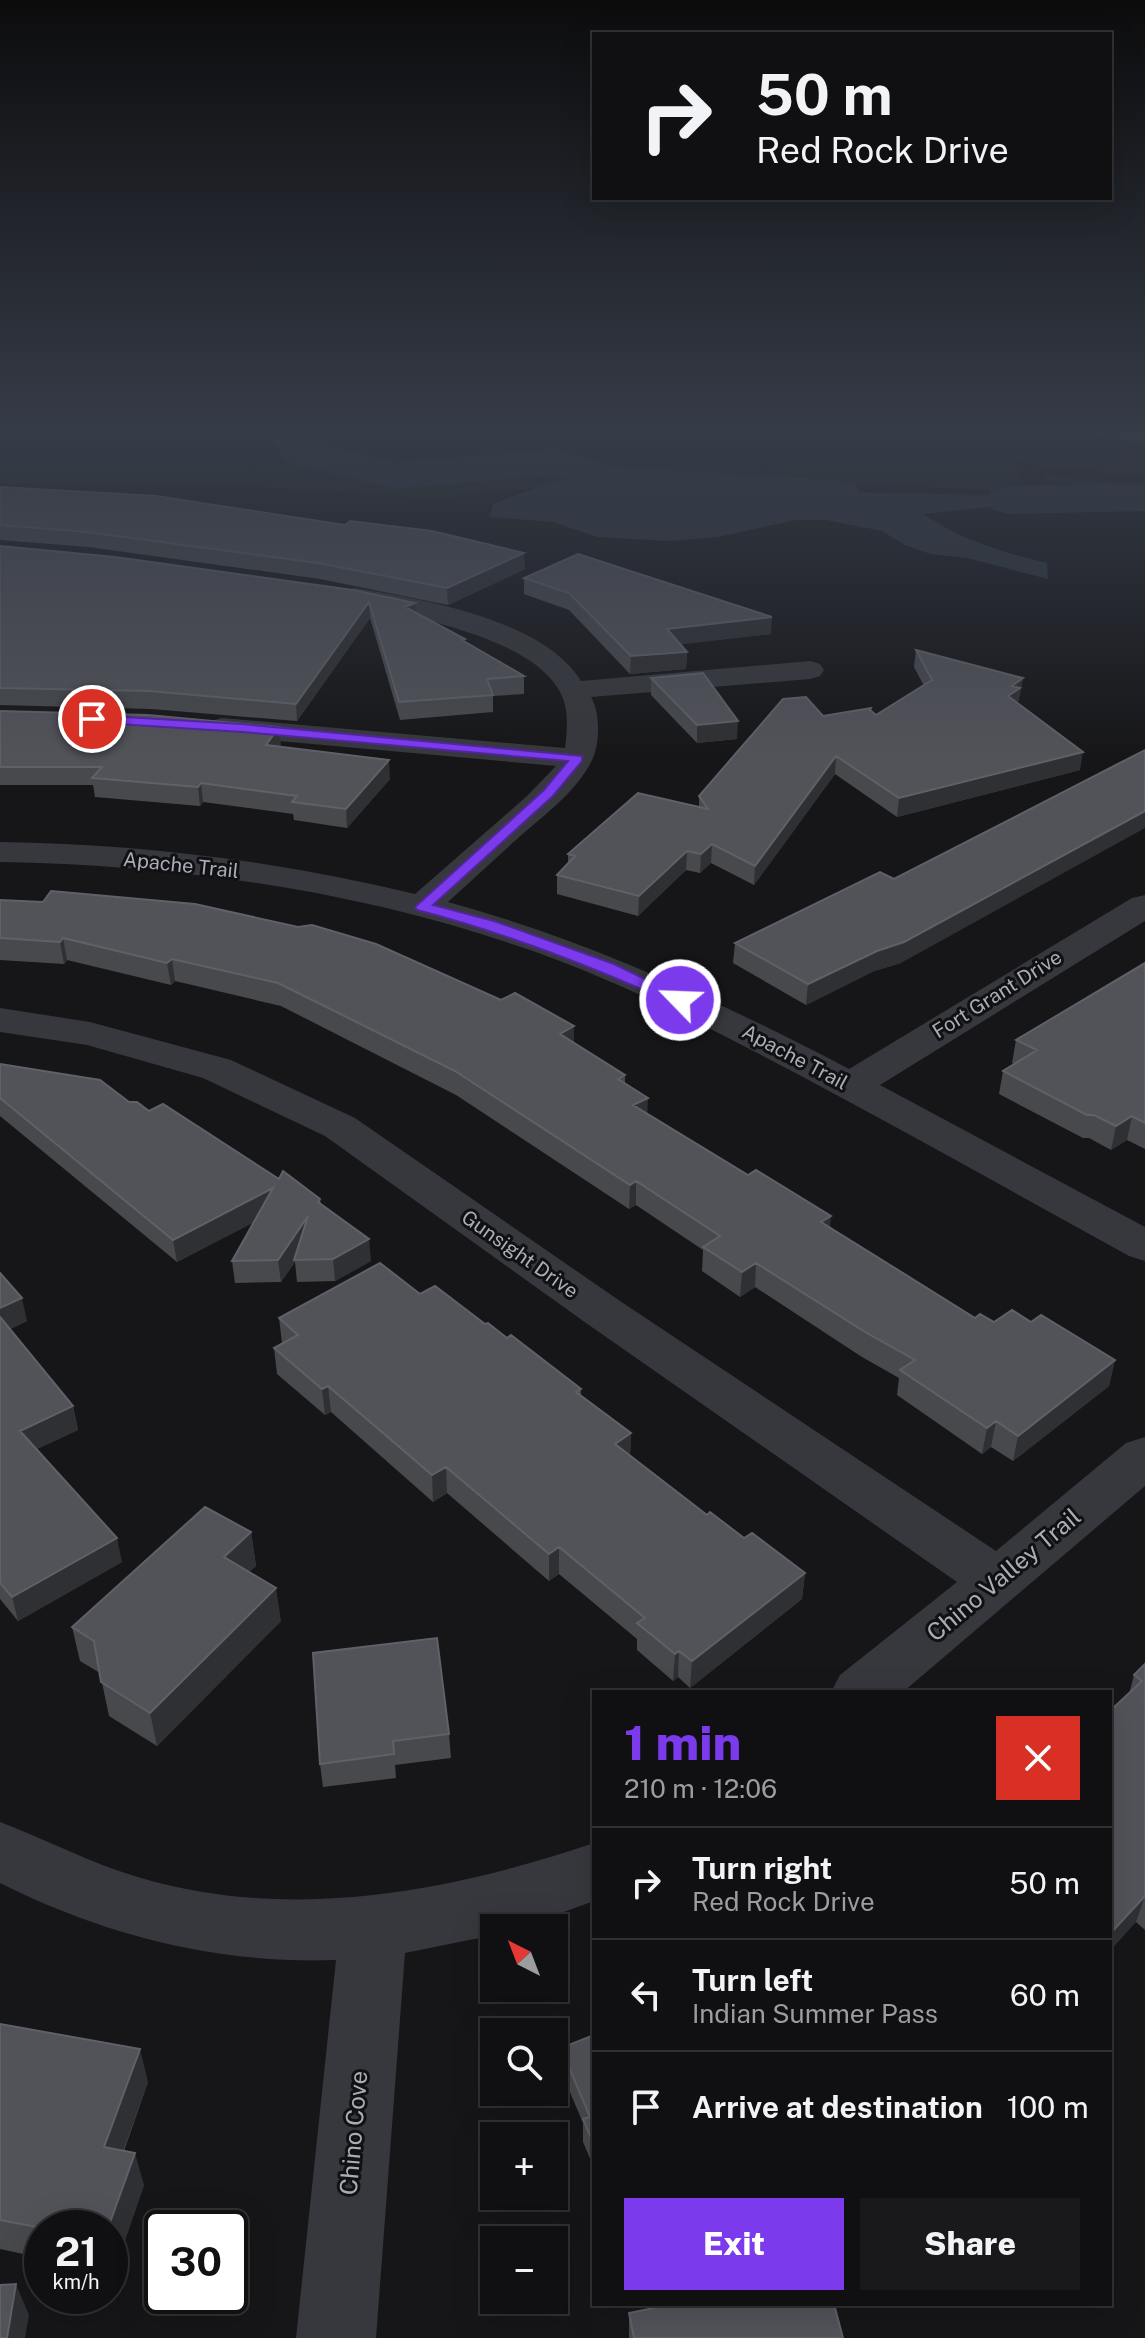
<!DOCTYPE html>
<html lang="en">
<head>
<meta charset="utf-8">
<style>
  body { margin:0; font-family:"Public Sans",sans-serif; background:#19191b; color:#f1f3f6; height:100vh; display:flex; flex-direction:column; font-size:30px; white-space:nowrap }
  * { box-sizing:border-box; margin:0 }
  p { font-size:26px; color:#9c9d9f }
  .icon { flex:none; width:44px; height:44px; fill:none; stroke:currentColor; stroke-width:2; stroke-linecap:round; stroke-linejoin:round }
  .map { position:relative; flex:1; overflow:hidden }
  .drawer { position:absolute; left:592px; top:1690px; width:520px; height:616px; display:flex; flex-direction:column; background:#101012; border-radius:0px; box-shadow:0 8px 32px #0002,0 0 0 2px #303032 }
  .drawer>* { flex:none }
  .top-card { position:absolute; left:592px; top:32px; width:520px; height:168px; border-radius:0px; box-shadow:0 8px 32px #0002,0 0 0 2px #303032; background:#101012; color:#f1f3f6; overflow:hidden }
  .needle { width:52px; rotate:318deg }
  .tools { position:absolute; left:480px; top:1914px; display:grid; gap:16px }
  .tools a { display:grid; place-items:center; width:88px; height:88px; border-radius:0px; background:#101012; box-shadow:0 8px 32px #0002,0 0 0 2px #303032; font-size:40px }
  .speed { position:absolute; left:24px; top:2210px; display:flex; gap:16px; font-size:40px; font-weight:700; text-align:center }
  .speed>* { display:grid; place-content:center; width:104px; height:104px; border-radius:50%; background:#101012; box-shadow:0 8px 32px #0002,0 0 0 2px #303032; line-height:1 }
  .speed small { font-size:20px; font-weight:400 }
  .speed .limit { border:4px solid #111; border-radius:12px; background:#fff; color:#111 }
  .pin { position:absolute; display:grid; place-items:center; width:68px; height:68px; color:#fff; margin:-34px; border:4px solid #fff; border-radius:50%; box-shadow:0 2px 8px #0007 }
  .me { position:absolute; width:88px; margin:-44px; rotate:294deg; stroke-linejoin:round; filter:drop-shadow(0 0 6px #0008) }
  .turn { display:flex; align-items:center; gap:28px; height:168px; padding:0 32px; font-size:36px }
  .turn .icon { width:104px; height:104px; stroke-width:2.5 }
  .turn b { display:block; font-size:56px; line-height:68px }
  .round { display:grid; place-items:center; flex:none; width:84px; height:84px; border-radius:0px; background:#19191b }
  .headline { display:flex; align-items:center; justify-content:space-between; height:136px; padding:0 32px }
  h1 { font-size:48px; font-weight:800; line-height:60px; color:#7c3aed }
  .primary-button { display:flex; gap:16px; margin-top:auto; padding:16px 32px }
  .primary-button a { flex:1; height:92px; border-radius:0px; background:#7c3aed; color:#fff; font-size:32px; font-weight:800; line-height:92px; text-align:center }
  .primary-button a+a { background:#19191b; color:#f1f3f6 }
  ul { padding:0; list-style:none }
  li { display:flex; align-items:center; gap:24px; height:112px; padding:0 32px; border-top:2px solid #303032 }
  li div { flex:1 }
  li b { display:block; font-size:30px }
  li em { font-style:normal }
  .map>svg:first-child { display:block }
  .green { fill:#1e261f }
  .water { fill:#2c353c }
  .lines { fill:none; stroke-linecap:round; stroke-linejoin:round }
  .river { fill:#2c353c; fill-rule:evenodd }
  .street { fill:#37383d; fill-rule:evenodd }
  .secondary { fill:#45474d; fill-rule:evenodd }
  .wall { fill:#47494d }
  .shaded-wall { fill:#2f3033 }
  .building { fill:#525359; stroke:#5f6168; stroke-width:2 }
  .route { fill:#7c3aed; stroke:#51269a; stroke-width:2 }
  .labels { text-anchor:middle; stroke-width:6; stroke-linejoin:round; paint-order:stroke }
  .street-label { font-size:20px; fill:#a8adb8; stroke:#111113 }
  .near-street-label { font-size:24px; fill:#a8adb8; stroke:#111113 }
</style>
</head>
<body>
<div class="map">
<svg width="1145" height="2338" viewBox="0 0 1145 2338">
  <rect width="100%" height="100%" fill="#161618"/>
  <path class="green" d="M0 430H969L1101 454 1145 457V477L1015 462 1026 493 922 487 689 483 538 488 436 498 227 485 0 484Z
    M1044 474 1145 486V495L1041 480Z"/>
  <path class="water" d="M606 480C643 481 679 484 715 487 739 488 761 487 785 491L990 495 1098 493 1125 496 1042 501 924 514C956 538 1008 554 1047 563L1048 579 967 558 931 554 905 545 882 531 826 520H795L718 537 668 541 597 537 553 522 490 517 493 504 554 481Z"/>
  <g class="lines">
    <path class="river" d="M277 430H319L314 438 318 444 395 463 557 449 612 467 838 480 854 484 861 494 854 504 838 508 606 493 553 475 395 489 287 462 272 438Z
      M1145 483V511L1009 514 993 510 986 500 993 490 1009 486Z"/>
    <path class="street" d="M355 588C421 599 543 619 581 681L810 661 820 664 824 670 820 676 810 679 591 697C600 712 600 742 593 758 578 791 544 815 517 839 494 860 471 881 448 902 590 941 719 1001 849 1069L1132 898 1145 895V921L880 1085 1145 1227V1261L1129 1256C1020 1196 912 1135 803 1077 710 1028 615 978 515 945 350 889 174 865 0 862V842C141 844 278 861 415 894L527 796 556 766 222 736 211 733 207 727 211 721 222 718 565 748C567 735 568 717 565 705 549 637 401 615 346 602L342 596 346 590Z
      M0 1008 90 1022 231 1060 355 1118 620 1301 996 1551 1126 1443 1145 1437V1486L903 1692H831L840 1675 957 1582 586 1323 325 1136 203 1078 87 1045 0 1032Z
      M0 1822C48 1840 92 1864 141 1878 292 1922 449 1892 594 1843V1901L520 1928H494V1935L405 1953 376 2338H296L336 1960C217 1964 106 1936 0 1883Z"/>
    <path class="secondary" d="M1088 430 1145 431V443L1099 436Z"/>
  </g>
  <path class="wall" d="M0 487 525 569 448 605 320 579 89 547 0 540Z
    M0 546 115 557 416 613 465 639V642L524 676V694L493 696V712L400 720 370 618 297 721 151 709 0 705Z
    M524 578 771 634 680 644 687 652 686 669 630 674 569 610 524 594Z
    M916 650 1023 678 1018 703 1080 770 897 817 835 774 754 885 711 863 700 873 686 870 638 916 557 894V875L568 863V854L699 807V796L823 716 871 708V711L876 715 924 686 914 667Z
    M651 678 737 739 697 743 651 695Z
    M0 711 281 745 279 747 390 779 347 828 294 820 293 814 203 802 200 806 95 797 93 785H0Z
    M0 900 574 1043 625 1075V1083L648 1114 975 1318 994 1322H1031L1115 1360 1109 1386 1013 1461 991 1447 982 1454 897 1395 899 1378 862 1357 755 1287 740 1297 702 1271 703 1250 636 1205 629 1209 456 1095 281 1006 175 981 171 985 67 960 64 964 0 960Z
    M735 943 901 963 874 971 806 1005 733 963Z
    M1145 963V1149L1127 1140 1111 1150 1089 1138H1083L999 1094 1003 1071 1015 1064 1012 1063 1016 1040Z
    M0 1064 129 1102 149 1111 279 1179 320 1199 321 1204 371 1261 335 1281 297 1282 295 1262 281 1282 235 1283 232 1261 254 1222 177 1262 0 1116Z
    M0 1273 27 1321 10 1329 73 1406 78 1430 37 1449 122 1562 18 1621 0 1599Z
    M420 1294 485 1324 507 1338 581 1389V1396L631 1433 630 1456 707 1515 744 1538 805 1573 802 1599 690 1688 678 1677 673 1681 637 1650V1639L559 1574 549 1581 447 1493 433 1502 331 1412 325 1415 277 1374 274 1348 282 1343 279 1318Z
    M251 1532 256 1566 249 1572 281 1621 157 1746 109 1716 100 1673 80 1661 72 1627Z
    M437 1638 449 1734 451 1758 395 1765 396 1778 323 1787 320 1764Z
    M1145 1664V1930L1136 1922 1129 1694 1134 1675Z
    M0 2024 148 2082 124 2151 144 2185 114 2272 110 2271V2228H42V2258L0 2249Z
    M594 2035V2168L583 2142V2123L561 2071V2048Z
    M629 2313 843 2338H629Z"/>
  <path class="shaded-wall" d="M524 553 525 569 448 605 447 588Z
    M369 602 370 618 297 721 296 704Z
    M415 603 416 619 405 607Z
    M772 617 771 634 666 646 667 629Z
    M687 652 686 669 630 674 631 656Z
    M1023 678 1020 695 1019 696 1017 705 1008 696 1012 686Z
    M738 721 737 739 697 743V725Z
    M279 727 281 745 268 763 266 745Z
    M1083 752 1080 770 897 817 899 798Z
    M836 756 835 774 754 885 755 866Z
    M389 760 390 779 347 828 346 809Z
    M201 783 203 802 200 806 198 787Z
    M1145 811V828L901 963 874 971 806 1005 808 984Z
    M712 844 711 863 700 873 701 854Z
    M687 851 686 870 638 916 639 896Z
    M63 938 67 960 64 964 60 942Z
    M172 959 175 981 171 985 167 963Z
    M574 1026V1049L560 1034Z
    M648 1098 647 1121 633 1105Z
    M1132 1116 1127 1140 1111 1150 1116 1126Z
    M636 1181V1205L629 1209 630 1185Z
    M273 1188 276 1211 177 1262 173 1240Z
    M308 1216 294 1260 295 1262 281 1282 278 1260Z
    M831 1216 829 1241 821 1222Z
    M369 1239 371 1261 335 1281 333 1259Z
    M756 1263 755 1287 740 1297 742 1272Z
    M22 1298 27 1321 0 1333V1308Z
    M1115 1360 1109 1386 1013 1461 1018 1436Z
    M328 1386 331 1412 325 1415 322 1389Z
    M73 1406 78 1430 26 1454 20 1431Z
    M996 1421 991 1447 982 1454 987 1428Z
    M631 1433 630 1459 615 1444Z
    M446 1467 447 1493 433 1502 432 1475Z
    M251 1532 256 1566 229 1591 224 1557Z
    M117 1538 122 1562 18 1621 12 1597Z
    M559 1547V1574L549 1581V1554Z
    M805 1573 802 1599 690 1688 692 1661Z
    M276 1588 281 1621 157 1746 150 1713Z
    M679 1651 678 1677 673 1681 675 1654Z
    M1145 1896 1136 1922 1110 1951V1934Z
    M140 2049 148 2082 113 2179 104 2147Z
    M135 2153 144 2185 114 2272 110 2259V2228H108Z
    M16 2284 29 2315 25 2338H7Z"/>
  <path class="building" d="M0 487 156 496 345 525 350 521 432 531 524 553 447 588 318 563 86 532 0 525Z
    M0 546 115 557 353 590 415 603 405 607 465 639 462 640 524 676 487 679 493 695 399 702 369 602 296 704 149 691 0 688Z
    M578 554 772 617 667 629 687 652 631 656 569 593 524 578Z
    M916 650 1023 678 1012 686 1020 688 1008 696 1083 752 899 798 836 756 755 866 712 844 701 854 687 851 639 896 557 875 575 856 568 854 638 793 708 809 699 796 783 699 806 697 823 716 871 708 870 710 876 715 932 680Z
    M703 673 738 721 697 725 651 678Z
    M0 711 148 715 279 727 266 745 389 760 346 809 292 802 297 796 201 783 198 787 92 778 102 767H0Z
    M1145 750V811L904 942 877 951 808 984 735 943 880 872 894 879Z
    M51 891 195 904 298 927 312 925 376 944 501 1000 515 993 574 1026 560 1034 625 1075 618 1079 648 1098 633 1105 748 1175 756 1170 831 1216 821 1222 975 1318 980 1314 994 1322 1012 1310 1031 1322 1041 1315 1115 1360 1018 1436 996 1421 987 1428 900 1370 915 1360 865 1332 756 1263 742 1272 703 1247 720 1236 636 1181 630 1185 455 1071 278 983 172 959 167 963 63 938 60 942 0 938V900L43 902Z
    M1145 963V1123L1132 1116 1116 1126 1094 1115H1087L1003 1071 1037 1050 1016 1040Z
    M0 1064 100 1080 129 1102H137L149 1111 163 1104 279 1179 283 1171 320 1199 318 1202 369 1239 333 1259 294 1260 308 1216 278 1260 232 1261 273 1188 173 1240 0 1098Z
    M380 1263 420 1294 435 1286 485 1324 488 1323 507 1338 511 1335 581 1389 576 1392 631 1433 615 1444 707 1515 710 1512 744 1538 752 1533 805 1573 692 1661 679 1651 675 1654 637 1623 645 1618 559 1547 549 1554 446 1467 432 1475 328 1386 322 1389 274 1348 298 1335 279 1318Z
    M0 1273 22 1298 0 1308Z
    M0 1317 73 1406 20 1431 117 1538 12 1597 0 1583Z
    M205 1507 251 1532 224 1557 276 1588 150 1713 101 1682 94 1641 72 1627Z
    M437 1638 449 1734 393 1741 394 1754 320 1764 313 1653Z
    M1145 1664V1896L1110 1934V1711L1142 1681 1134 1675Z
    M0 2024 140 2049 104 2147 135 2153 108 2228H42L0 2220Z
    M594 2035V2145L583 2119 590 2117 561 2048Z
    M16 2284 7 2338H0V2285Z
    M673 2304H834L843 2338H634L629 2313Z"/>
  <linearGradient id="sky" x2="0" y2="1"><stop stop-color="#0c0c0d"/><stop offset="0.57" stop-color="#363c48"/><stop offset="1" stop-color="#363c48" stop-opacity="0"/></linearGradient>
  <rect width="1145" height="758" fill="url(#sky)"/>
  <path class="route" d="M92 715 242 724 582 756V761L553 796 433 905 494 921 614 964 688 1000 686 1004H675C591 966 506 933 417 910L415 907 544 790 568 761 242 732 87 722 86 719Z"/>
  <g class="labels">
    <g class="street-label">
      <text transform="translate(181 865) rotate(6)" y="7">Apache Trail</text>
      <text transform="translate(997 994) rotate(-32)" y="7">Fort Grant Drive</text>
      <text transform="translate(795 1057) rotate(28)" y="7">Apache Trail</text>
      <text transform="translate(520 1254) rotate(35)" y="7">Gunsight Drive</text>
    </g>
    <g class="near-street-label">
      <text transform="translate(1004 1575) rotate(-40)" y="8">Chino Valley Trail</text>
      <text transform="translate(354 2133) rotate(-85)" y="8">Chino Cove</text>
    </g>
  </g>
</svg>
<div class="tools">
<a><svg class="needle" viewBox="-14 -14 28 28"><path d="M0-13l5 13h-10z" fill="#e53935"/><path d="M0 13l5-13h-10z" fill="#9c9d9f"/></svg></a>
<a><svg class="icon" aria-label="search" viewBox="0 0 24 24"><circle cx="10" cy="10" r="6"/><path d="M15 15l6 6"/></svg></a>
<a>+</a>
<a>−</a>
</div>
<div class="speed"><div>21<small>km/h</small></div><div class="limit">30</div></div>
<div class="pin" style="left:92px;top:719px;background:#d93025"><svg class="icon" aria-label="arrive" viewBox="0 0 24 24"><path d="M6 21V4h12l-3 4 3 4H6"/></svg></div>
<svg class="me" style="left:680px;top:1000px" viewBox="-20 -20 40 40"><circle r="17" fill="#7c3aed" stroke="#fff" stroke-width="3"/><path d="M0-11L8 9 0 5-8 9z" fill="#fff"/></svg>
<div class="top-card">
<div class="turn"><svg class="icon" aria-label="right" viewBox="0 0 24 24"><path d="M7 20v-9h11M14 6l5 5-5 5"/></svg><div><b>50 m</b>Red Rock Drive</div></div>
</div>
<section class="drawer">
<div class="headline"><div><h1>1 min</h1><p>210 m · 12:06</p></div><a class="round" style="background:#d93025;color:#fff"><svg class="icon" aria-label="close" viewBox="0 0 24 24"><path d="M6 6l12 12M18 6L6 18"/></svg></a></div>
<ul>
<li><svg class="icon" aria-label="right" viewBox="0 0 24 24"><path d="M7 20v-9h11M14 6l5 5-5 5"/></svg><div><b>Turn right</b><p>Red Rock Drive</p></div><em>50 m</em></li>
<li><svg class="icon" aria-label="left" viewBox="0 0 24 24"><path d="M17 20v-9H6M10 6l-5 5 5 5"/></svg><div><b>Turn left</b><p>Indian Summer Pass</p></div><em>60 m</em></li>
<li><svg class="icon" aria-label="arrive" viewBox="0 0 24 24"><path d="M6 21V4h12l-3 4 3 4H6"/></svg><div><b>Arrive at destination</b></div><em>100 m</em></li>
</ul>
<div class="primary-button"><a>Exit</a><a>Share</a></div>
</section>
</div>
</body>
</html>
